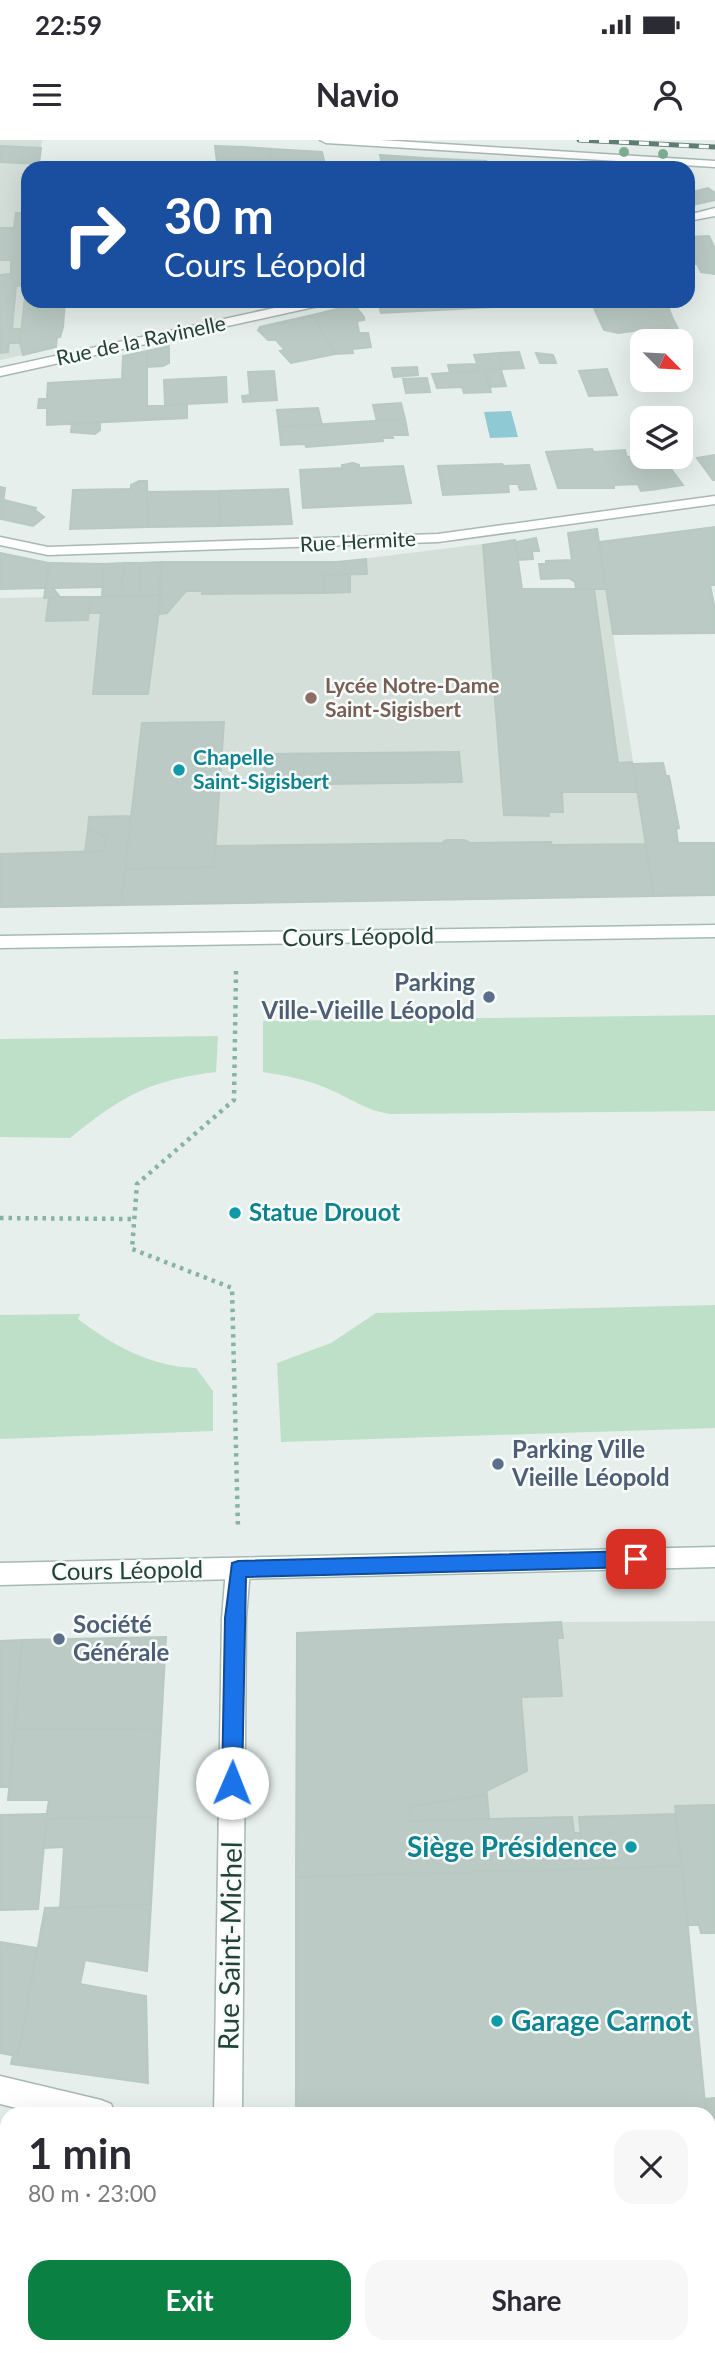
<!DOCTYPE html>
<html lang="en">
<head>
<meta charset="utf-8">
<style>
  body { margin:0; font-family:Lato,sans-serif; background:#f7f7f7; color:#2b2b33; height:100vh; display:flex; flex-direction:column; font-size:26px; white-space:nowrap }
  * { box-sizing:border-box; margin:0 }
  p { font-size:23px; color:#7c7c81 }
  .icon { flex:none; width:38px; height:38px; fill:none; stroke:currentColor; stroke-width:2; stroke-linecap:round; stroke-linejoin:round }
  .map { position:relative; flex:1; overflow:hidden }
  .side { position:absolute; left:0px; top:1967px; width:716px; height:247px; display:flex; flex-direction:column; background:#fff; border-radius:21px 21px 0 0; box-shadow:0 7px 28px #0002 }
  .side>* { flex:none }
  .hud { position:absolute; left:21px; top:21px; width:674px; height:147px; border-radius:21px; box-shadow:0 7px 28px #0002; background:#1a4fa0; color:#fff; overflow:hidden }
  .needle { width:46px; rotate:114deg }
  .fabs { position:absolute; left:630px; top:189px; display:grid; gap:14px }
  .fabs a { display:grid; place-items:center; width:63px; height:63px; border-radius:14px; background:#fff; box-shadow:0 7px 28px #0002; font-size:35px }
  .pin { position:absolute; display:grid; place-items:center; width:60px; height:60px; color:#fff; margin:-30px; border-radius:14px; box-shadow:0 4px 10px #0006 }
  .me { position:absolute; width:77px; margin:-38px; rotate:1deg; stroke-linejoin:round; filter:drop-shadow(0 0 5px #0008) }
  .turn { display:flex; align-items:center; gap:24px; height:147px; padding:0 28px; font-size:32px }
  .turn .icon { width:91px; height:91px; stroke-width:2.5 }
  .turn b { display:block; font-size:49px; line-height:60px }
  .round { display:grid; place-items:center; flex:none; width:74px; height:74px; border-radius:21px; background:#f7f7f7 }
  .overview { display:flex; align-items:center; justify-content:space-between; height:119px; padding:0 28px }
  h1 { font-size:42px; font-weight:700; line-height:52px }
  .button { display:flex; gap:14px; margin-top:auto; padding:14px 28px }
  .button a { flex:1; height:80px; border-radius:21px; background:#0b8043; color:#fff; font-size:28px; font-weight:700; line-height:80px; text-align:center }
  .button a+a { background:#f7f7f7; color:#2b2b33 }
  .status { display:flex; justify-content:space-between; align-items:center; height:49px; padding:0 35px; background:#fff; direction:ltr }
  .status svg { height:19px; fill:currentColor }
  header { display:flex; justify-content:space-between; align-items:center; height:91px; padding:0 28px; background:#fff; font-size:32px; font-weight:700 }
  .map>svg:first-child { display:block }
  .built { fill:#d4dfda }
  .green { fill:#bfe0c8 }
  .water { fill:#8ec9d4 }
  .building { fill:#bbcac4; stroke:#b8c9c2; stroke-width:2 }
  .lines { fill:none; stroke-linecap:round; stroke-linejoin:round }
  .street-casing { stroke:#a8b8b2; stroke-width:3 }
  .secondary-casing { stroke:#a4bbb3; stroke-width:3 }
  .path { stroke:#86b3a5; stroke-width:4.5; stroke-dasharray:3.5 5; stroke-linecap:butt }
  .street { fill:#fff; fill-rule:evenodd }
  .secondary { fill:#fff; fill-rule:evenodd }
  .rail-casing { stroke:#5f7d75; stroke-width:5 }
  .rail { stroke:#f7fbf9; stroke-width:3.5; stroke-dasharray:10; stroke-linecap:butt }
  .tree { fill:#80af93 }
  .route { fill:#1a73e8; stroke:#114b97; stroke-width:2 }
  .education-dot { fill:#8d6e63; stroke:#f7fbf9; stroke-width:2.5 }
  .culture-dot { fill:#0f9aa8; stroke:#f7fbf9; stroke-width:2.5 }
  .service-dot { fill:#5c6f8a; stroke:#f7fbf9; stroke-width:2.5 }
  .labels { text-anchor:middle; stroke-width:5; stroke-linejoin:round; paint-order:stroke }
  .far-street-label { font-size:21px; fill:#24423a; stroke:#f7fbf9 }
  .far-education-label { font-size:21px; font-weight:bold; fill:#785e54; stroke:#f7fbf9; text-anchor:start }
  .far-culture-label { font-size:21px; font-weight:bold; fill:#0d838f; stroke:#f7fbf9; text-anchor:start }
  .street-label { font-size:24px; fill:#24423a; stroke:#f7fbf9 }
  .service-label { font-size:24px; font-weight:bold; fill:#4e5e75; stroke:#f7fbf9; text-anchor:start }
  .culture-label { font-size:24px; font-weight:bold; fill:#0d838f; stroke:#f7fbf9; text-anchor:start }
  .near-culture-label { font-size:28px; font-weight:bold; fill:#0d838f; stroke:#f7fbf9; text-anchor:end }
  .near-street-label { font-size:28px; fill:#24423a; stroke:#f7fbf9 }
</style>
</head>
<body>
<div class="status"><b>22:59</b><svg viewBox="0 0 49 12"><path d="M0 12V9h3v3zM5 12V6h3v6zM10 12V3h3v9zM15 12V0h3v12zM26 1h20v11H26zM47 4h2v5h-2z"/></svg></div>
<header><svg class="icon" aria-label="menu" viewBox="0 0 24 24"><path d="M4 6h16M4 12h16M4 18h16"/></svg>Navio<svg class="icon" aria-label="person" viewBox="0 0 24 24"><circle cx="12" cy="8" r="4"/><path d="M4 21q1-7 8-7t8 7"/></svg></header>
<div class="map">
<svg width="715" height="2213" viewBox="0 0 715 2213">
  <rect width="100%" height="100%" fill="#e6efeb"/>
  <path class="built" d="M0 0H42L39 28H28V128L20 203 23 215 0 220Z
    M515 400 522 449H606L654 756 0 767V458L159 455 161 422H337Z
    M715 1481V1793H701L699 1785H688L682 1727 296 1737 297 1493 561 1482Z"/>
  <path class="green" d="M715 875V971L390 974C366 970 355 961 333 951 311 940 287 936 263 932V881Z
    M218 896 216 932C150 940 122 956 70 998L0 997V899Z
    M715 1165V1288L281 1302 277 1223 331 1203 376 1173Z
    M80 1174 78 1179C112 1205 152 1227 196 1228L213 1251V1291L0 1299V1175Z"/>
  <path class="water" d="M511 271 518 297 490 298 484 272Z"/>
  <path class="building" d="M0 6 41 8 39 24 0 22Z
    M215 6 244 7 272 9 266 25 217 22Z
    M272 9 322 12 325 25 297 23 295 28H265Z
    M380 15 424 18 426 28H383Z
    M424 18 463 20 466 28H426Z
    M463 20 486 21 484 28H466Z
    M708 48 715 53V60L688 66V53Z
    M16 73H28L26 145 16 146 12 189H21L20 203H9L8 212 0 213V135L11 134V120H0V88H14Z
    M709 96 715 109V134L701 132 697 124H688V97Z
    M26 148H28V161H65L63 187 60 197H57L56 207 23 215 20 203Z
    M191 161H220V167H191Z
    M378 161H451L456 169 381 173Z
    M451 161H514L516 166 456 169Z
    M582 161H656L659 167 668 166 672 177H663L672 196 644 197 641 190 618 193 604 190 593 166H584Z
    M349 166 356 167 364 177V180L357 181 359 193H368L371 207 352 209 353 213 335 214 313 175Z
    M313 175 335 214 291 223 280 211 285 210 276 200H268L258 190 260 187Z
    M663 177H672L681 195H672Z
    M169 206V223L163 226 147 227V211Z
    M147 211V266L187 264V278L47 285V268H38L39 259H47L48 243 122 239 123 216Z
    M519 212 524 228 504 229 499 213Z
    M499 213 504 229 485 230 491 252 464 253 462 247 437 248 432 234 480 231 474 215Z
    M536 213 553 215 556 223H540Z
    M477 224 480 231 450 233 448 225Z
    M417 227 418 235 394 237 392 228Z
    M607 229 617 255 589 256 579 231Z
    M485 230H501L506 246 490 247Z
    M274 231 277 260 243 262 242 256 250 255 248 232Z
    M226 237 227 262 165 265 164 240Z
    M427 238 430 252 406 253 403 239Z
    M401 263 405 279 377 281 373 265Z
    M318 268 322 285 279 287 277 270Z
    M405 279 408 295H392L393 298H382L383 301 306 307 305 304 281 305 279 287Z
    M100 283V290L95 294 71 292 72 284Z
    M642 303V317H662L683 345 651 350 635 304Z
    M592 309 594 312 625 310 627 317H640L651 350 641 351 638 344 614 345V348H558L546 312Z
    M715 315V340H713L697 318Z
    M353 323 359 325V328L403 326 411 363 303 368 300 330 342 328V325Z
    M502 324 504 326 529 325 536 349 520 350 518 344H508L509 352 443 355 438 326Z
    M139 341H147L148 387 70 389 73 350 131 349V345Z
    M0 347 5 348 1 379H0Z
    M288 349 292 384 220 386 219 351Z
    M219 351 220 386 148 387 147 352Z
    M4 360 36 368 35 370 44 377 33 386 1 379Z
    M715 387V445H710L715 470V493L613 494 599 402Z
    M597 389 606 449H576L575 442 569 438 541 439 539 424H546V421L572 420 568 393Z
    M536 398 539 411H532L533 419 518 420 516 402Z
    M515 400 522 449H594L618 623 632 622 637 652H562L563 672H549V676L504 675 483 405Z
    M0 413 49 423 46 448 0 449Z
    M366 419 367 434 323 435 325 453 202 454V451H186L167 473 159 474 161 422H337Z
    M161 422 159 455 140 456 141 423Z
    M49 423 104 424 103 447 53 448 60 457 44 458Z
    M124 423 121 456H102L104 424Z
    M124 423H141L140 456H121Z
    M350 434V452L325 453 323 435Z
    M161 455 148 554H93L101 473H89L90 457Z
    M49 457H90L88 480 46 481Z
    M224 582 214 727 125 729 142 583Z
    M459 612 462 642 263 645 264 614Z
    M663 623 666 636H669L679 688 676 689 678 703H715V755L654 756 633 624Z
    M131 676 121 765 0 767V714L104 711 106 696 88 689 89 677Z
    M88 689 106 696 104 711 85 712Z
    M446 700H464L471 703 551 702 552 705 645 704 654 756 121 765 125 729 214 727 215 706 442 703Z
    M561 1482 563 1498H557L562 1556 521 1557 527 1631 486 1651 487 1655 410 1666V1681L572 1677 574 1693H581L584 1729 296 1737 297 1493Z
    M166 1497 161 1588 15 1589 22 1500Z
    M22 1500 9 1647H0V1501Z
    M161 1588 156 1676 46 1679 49 1660H8L15 1589Z
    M487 1655 489 1679 410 1681V1666Z
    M715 1665V1793H701L699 1785H688L675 1666Z
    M47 1674 38 1769 0 1770V1675Z
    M675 1674 682 1726 584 1729 579 1677Z
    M156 1676 151 1765 60 1768 64 1707 44 1708 46 1679Z
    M682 1726 706 1974H296V1737Z
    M151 1765 147 1831 85 1820 80 1844 146 1856 148 1943 11 1924 13 1915 18 1916 45 1768Z
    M0 1802 37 1808 18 1916 0 1913Z
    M715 1958V2040L712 2041 709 1974H706L705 1959Z
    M0 2005 7 2008V2042L0 2090Z
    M709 2041H712L715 2050V2213H696L694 2207H709Z
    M7 2042V2136L0 2135V2090Z
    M0 2135 7 2136V2207H44L43 2213H0Z
    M44 2207H112L111 2213H43Z
    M112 2207H191V2213H111Z
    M279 2207H421L423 2213H280Z"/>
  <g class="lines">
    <defs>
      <path id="street" d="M320 0H380L715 21V27L326 3Z
        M715 68V76L688 81V75Z
        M306 161H329L323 165 0 236V228Z
        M715 356V364L438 402 48 415 0 405V397L48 407 438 394Z
        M238 1418 246 1422 250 1429 246 1478 242 1974H214L222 1478 226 1429 230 1422Z
        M0 1936 101 1960 111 1964 115 1974H41L0 1964Z
        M220 2207H250L251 2213H221Z"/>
      <path id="secondary" d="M715 785V797L0 808V796Z
        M715 1407V1427L0 1445V1423Z"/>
    </defs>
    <use href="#street" class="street-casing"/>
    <use href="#secondary" class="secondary-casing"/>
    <path class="path" d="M236 831 234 960 137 1044 132 1109 232 1148 238 1389
      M0 1078 134 1079"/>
    <use href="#street" class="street"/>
    <use href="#secondary" class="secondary"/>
    <defs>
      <path id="rail" d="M579 0 715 7"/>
    </defs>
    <use href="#rail" class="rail-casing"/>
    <use href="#rail" class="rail"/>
  </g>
  <g class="tree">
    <circle cx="624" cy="12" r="5"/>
    <circle cx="663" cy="14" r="5"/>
  </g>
  <path class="route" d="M636 1411 643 1414 646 1419 643 1425 636 1427 246 1437 242 1643 239 1650 232 1652 225 1650 222 1643 225 1478 232 1423 238 1421Z"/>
  <circle class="education-dot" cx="311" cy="558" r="7"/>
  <g class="culture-dot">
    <circle cx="179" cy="630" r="7"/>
    <circle cx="235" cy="1073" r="7"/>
    <circle cx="631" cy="1707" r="7"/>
    <circle cx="497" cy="1881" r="7"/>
  </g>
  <g class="service-dot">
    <circle cx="489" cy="857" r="7"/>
    <circle cx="498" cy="1324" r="7"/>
    <circle cx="59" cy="1499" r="7"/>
  </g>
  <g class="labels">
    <g class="far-street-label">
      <text transform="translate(141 201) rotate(-12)" y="7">Rue de la Ravinelle</text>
      <text transform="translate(358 402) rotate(-3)" y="7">Rue Hermite</text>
    </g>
    <g class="far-education-label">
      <text x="325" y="553">Lycée Notre-Dame<tspan x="325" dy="24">Saint-Sigisbert</tspan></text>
    </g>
    <g class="far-culture-label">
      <text x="193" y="625">Chapelle<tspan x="193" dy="24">Saint-Sigisbert</tspan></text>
    </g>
    <g class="street-label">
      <text transform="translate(358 797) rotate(-1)" y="8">Cours Léopold</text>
      <text transform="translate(127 1431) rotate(-1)" y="8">Cours Léopold</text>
    </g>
    <g class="service-label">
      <text x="475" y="851" text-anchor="end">Parking<tspan x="475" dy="28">Ville-Vieille Léopold</tspan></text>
      <text x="512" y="1318">Parking Ville<tspan x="512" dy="28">Vieille Léopold</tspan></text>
      <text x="73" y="1493">Société<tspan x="73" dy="28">Générale</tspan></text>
    </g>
    <g class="culture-label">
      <text x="249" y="1081">Statue Drouot</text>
    </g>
    <g class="near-culture-label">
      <text x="617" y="1717">Siège Présidence</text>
      <text x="511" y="1891" text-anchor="start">Garage Carnot</text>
    </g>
    <g class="near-street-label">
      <text transform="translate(230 1806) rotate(-89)" y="10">Rue Saint-Michel</text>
    </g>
  </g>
</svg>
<div class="fabs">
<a><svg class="needle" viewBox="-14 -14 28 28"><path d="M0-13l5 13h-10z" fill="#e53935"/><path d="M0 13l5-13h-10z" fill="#7c7c81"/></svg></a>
<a><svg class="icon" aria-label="layers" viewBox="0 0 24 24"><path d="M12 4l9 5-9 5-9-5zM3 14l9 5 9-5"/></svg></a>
</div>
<div class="pin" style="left:636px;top:1419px;background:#d93025"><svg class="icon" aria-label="arrive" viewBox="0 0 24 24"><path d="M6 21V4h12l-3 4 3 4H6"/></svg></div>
<svg class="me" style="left:232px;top:1643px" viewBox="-20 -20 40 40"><circle r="19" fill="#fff"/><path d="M0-13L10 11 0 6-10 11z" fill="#1a73e8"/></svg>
<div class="hud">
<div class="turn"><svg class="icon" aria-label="right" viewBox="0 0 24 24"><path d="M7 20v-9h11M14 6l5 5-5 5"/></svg><div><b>30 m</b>Cours Léopold</div></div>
</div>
<section class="side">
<div class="overview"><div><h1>1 min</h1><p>80 m · 23:00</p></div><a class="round"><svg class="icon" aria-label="close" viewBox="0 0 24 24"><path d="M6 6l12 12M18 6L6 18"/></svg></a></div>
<div class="button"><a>Exit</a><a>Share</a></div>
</section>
</div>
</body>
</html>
